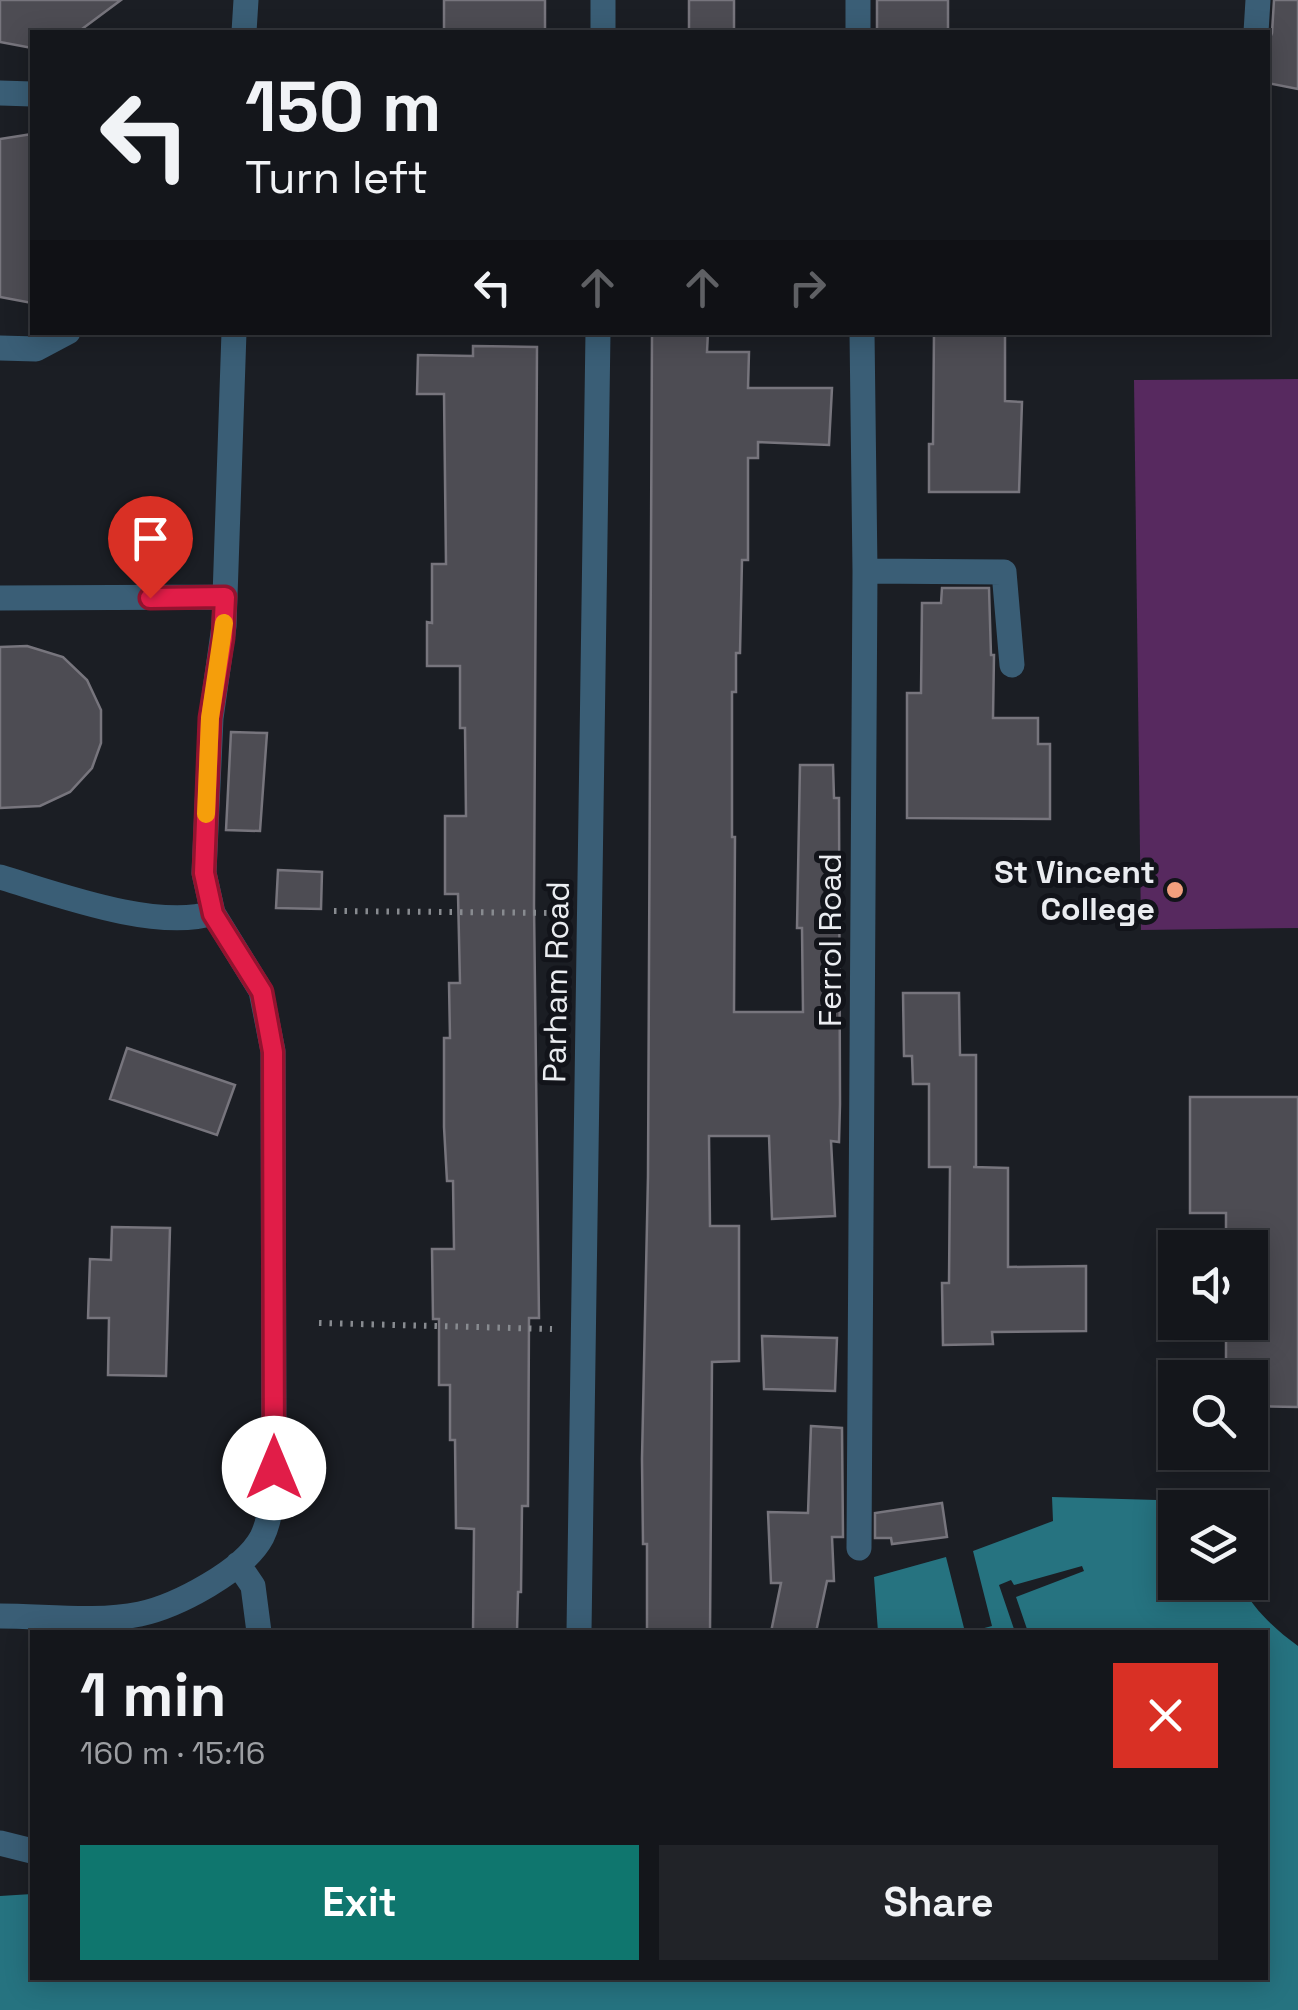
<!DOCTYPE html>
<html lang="en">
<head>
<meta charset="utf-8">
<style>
  body { margin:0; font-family:"Space Grotesk",sans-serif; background:#212328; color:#f1f3f6; height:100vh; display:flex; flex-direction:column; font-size:38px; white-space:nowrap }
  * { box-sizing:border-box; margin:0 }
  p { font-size:32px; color:#9d9fa3 }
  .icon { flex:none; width:55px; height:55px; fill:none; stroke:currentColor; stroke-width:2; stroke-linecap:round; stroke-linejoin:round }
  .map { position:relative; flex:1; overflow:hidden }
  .panel { position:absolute; left:30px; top:1630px; width:1238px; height:350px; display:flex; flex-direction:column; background:#14161b; border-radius:0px; box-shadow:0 5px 25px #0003,0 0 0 2px #33353a }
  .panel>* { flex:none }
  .banner { position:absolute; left:30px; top:30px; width:1240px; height:305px; border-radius:0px; box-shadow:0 5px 25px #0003,0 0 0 2px #33353a; background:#14161b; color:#f1f3f6; overflow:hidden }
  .fabs { position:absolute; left:1158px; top:1230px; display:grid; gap:20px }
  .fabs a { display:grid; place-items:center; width:110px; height:110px; border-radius:0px; background:#14161b; box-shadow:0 5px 25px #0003,0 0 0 2px #33353a; font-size:50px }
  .pin { position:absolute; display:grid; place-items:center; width:85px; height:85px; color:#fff; margin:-102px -42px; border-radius:50% 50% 50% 0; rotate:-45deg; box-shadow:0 0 10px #0007 }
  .pin .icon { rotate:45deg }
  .me { position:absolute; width:110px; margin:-55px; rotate:0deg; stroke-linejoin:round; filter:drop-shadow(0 0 8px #0008) }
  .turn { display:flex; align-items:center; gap:35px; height:210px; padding:0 50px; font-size:45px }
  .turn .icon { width:130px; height:130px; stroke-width:2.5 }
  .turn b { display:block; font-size:70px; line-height:85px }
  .lanes { display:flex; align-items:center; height:95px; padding:0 50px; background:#0003; justify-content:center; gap:50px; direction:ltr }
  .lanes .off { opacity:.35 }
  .round { display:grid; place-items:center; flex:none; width:105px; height:105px; border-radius:0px; background:#212328 }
  .summary { display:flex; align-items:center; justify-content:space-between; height:170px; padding:0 50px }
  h1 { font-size:60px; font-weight:600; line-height:75px }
  .primary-button { display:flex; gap:20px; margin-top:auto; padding:20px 50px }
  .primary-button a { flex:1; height:115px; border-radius:0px; background:#0f766e; color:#fff; font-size:40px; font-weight:600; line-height:115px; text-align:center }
  .primary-button a+a { background:#212328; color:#f1f3f6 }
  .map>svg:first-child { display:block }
  .green { fill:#57295f }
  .water { fill:#267380 }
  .pier { fill:#1b1e24 }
  .building { fill:#4d4c53; stroke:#77757d; stroke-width:2.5 }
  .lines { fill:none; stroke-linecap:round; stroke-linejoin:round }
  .path { stroke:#888b90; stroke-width:6; stroke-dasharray:2.5 8; stroke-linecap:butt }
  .minor { stroke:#3a5e76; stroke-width:25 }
  .route-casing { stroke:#92132f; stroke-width:25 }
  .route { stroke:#e11d48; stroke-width:18 }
  .slow { stroke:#f59e0b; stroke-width:18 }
  .poi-dot { fill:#f2a07e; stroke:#12141a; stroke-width:4 }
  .labels { text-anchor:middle; stroke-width:10; stroke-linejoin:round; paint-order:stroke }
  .poi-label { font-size:32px; font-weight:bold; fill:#eaecf0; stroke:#12141a; text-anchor:end }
  .street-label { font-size:32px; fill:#eaecf0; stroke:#12141a }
</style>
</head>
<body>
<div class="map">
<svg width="1298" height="2010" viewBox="0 0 1298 2010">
  <rect width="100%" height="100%" fill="#1b1e24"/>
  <path class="green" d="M1298 379V928L1141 930 1134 380Z"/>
  <path class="water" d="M1052 1497 1192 1501 1195 1507 1175 1508V1582L1239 1583C1254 1609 1273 1628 1298 1646V2010H0V1896L32 1894V1978H1265V1632H969L992 1626 973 1551 1053 1521Z
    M946 1557 965 1632H878L874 1577Z"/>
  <path class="pier" d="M1082 1566 1084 1571 1016 1597 1028 1632H1015L999 1585 1011 1580 1014 1585Z"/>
  <path class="building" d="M0 0H121L78 32H32V48L0 42Z
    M444 0H545V32H444Z
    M689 0H734V32H689Z
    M877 0H948V32L877 31Z
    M1274 0H1298V89L1268 83V43L1272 33Z
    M32 134V303L0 297V139Z
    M652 332H708L707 352H749L748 388H832L829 445 758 442V458H748V560H742L740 653H736V692H732V837H735L734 1012H803L802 928H797L800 765H833L834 798H839L840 1104 839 1142 831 1141 835 1216 772 1219 769 1136H709L710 1226H739V1361L712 1362 710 1632H647V1544H643L642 1459 648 1176Z
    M934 332H1005V401L1022 402 1019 492H929V444H933Z
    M473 346 537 347 534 905 539 1318H529L528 1506H522L521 1592H518L517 1632H473L474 1529 456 1528 455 1440H450V1385H439V1319H433L432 1249H454L453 1181H447L444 1127V1038H450L449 983H460L458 894H445V816H466L465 728H460V666H427V622L432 623V564H446L444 394H417L418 355 473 356Z
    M942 588H989L991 655H994L993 718H1038V744H1050V819L907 818V693H921L922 603H941Z
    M27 646 63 657 87 680 101 710V743L92 768 70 792 40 806 0 808V647Z
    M231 732 267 733 260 831 226 830Z
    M278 870 322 872 321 909 276 908Z
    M903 993H959L960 1055H976V1167H973L1008 1168V1267L1086 1266V1331L992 1332 993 1344 943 1345 942 1283H949L950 1167H929V1084H913L912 1056H904Z
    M127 1048 235 1085 217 1135 110 1099Z
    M1190 1097H1298V1407L1250 1406V1378H1226V1322H1250V1248H1226V1213H1190Z
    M112 1227 170 1228 166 1376 108 1375 109 1318H88L90 1259 111 1260Z
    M762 1336 837 1338 835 1391 764 1389Z
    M811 1426 842 1428 843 1537H832L834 1581H827L816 1632H771L781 1583H771L768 1512 808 1513Z
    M942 1503 947 1537 892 1544 891 1538H875V1513Z"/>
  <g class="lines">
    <path class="path" d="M334 911 558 913
      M319 1323 552 1329"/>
    <path class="minor" d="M858 0V32
      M244 32 246 0
      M603 32V0
      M1256 32 1258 0
      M0 93 32 94
      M0 348 36 349 68 332
      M865 571 1004 572 1012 665
      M0 598 225 597
      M0 877C57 894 156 931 213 913
      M859 1548 865 571 862 332
      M238 1564 253 1586 259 1632
      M0 1616C45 1616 96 1623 140 1614 177 1606 244 1571 262 1537 272 1516 273 1491 274 1468L273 1051 261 991 213 913 204 873 211 718 224 626 234 332
      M579 1632 598 332
      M0 1843 32 1851"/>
  </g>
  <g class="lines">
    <defs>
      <path id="route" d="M150 598 225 597 223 638 210 718 204 873 213 914 262 992 273 1052 274 1468"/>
    </defs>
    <use href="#route" class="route-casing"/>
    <use href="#route" class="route"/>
    <path class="slow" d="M206 814 210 718 224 623"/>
  </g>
  <circle class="poi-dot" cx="1175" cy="890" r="10"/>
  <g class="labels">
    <g class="poi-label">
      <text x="1155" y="883">St Vincent<tspan x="1155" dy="37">College</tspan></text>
    </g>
    <g class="street-label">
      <text transform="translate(830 940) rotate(-90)" y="11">Ferrol Road</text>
      <text transform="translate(556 982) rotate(-89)" y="11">Parham Road</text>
    </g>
  </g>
</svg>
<div class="fabs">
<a><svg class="icon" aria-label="sound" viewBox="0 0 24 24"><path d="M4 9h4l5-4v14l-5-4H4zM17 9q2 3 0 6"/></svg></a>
<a><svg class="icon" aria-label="search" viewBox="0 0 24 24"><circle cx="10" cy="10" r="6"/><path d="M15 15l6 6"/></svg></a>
<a><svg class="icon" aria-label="layers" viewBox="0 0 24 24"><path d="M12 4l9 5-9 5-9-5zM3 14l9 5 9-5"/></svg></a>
</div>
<div class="pin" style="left:150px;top:598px;background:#d93025"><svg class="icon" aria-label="arrive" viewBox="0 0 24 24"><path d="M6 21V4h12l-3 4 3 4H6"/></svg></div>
<svg class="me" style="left:274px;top:1468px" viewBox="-20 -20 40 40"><circle r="19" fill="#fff"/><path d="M0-13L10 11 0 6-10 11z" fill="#e11d48"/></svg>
<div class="banner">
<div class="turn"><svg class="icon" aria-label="left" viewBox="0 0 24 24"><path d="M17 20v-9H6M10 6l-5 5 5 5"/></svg><div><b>150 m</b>Turn left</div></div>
<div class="lanes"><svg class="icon" aria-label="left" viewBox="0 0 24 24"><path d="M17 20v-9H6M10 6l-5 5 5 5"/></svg><svg class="icon off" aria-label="ahead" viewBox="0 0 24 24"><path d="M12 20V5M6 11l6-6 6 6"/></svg><svg class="icon off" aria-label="ahead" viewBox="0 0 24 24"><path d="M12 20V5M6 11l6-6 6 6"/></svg><svg class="icon off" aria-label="right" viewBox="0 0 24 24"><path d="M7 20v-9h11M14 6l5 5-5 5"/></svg></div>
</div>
<section class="panel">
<div class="summary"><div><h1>1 min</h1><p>160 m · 15:16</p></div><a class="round" style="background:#d93025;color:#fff"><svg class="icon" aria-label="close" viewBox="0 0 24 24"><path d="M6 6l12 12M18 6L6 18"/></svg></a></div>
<div class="primary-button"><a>Exit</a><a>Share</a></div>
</section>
</div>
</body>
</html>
